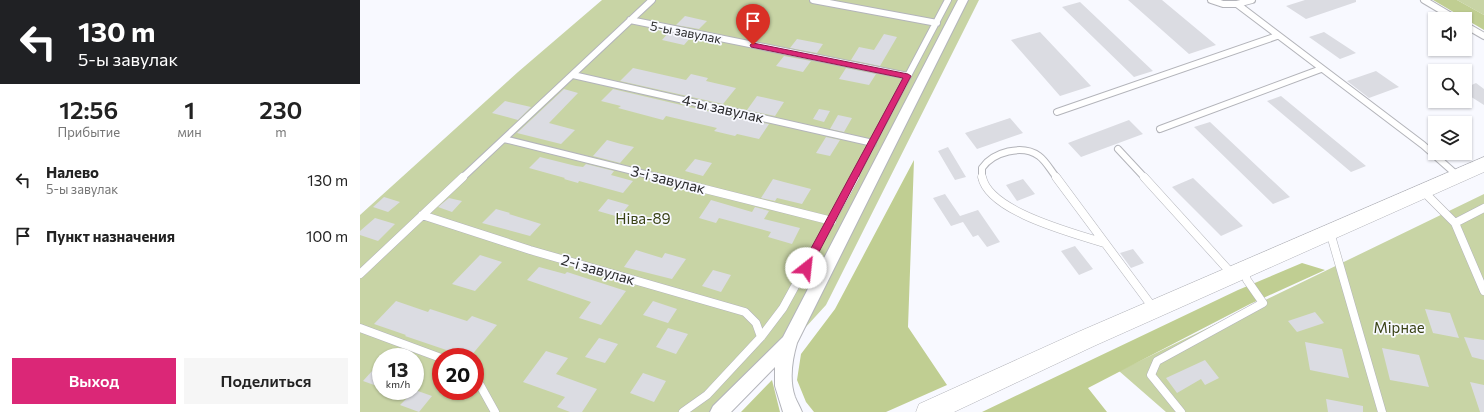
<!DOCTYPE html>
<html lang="ru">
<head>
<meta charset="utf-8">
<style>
  body { margin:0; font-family:Commissioner,sans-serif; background:#f6f6f6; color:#222; height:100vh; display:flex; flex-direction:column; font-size:15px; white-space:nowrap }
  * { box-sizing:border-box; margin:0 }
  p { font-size:13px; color:#767676 }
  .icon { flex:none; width:22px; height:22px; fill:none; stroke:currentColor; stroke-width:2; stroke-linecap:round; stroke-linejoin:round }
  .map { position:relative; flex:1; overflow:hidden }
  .panel { display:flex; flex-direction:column; background:#fff; width:360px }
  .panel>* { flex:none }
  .hud { background:#202124; color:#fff; overflow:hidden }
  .fabs { position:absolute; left:1068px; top:12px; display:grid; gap:8px }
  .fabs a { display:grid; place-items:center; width:44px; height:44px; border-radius:0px; background:#fff; box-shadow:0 1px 3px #0004; font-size:20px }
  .speed { position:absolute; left:12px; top:348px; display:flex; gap:8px; font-size:20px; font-weight:700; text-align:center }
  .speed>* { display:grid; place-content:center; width:52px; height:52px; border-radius:50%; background:#fff; box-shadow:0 1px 3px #0004; line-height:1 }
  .speed small { font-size:10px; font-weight:400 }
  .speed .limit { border:6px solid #d22; background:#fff; color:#111 }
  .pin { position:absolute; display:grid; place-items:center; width:34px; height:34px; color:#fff; margin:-41px -17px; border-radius:50% 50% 50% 0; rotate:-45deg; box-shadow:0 0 4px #0007 }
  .pin .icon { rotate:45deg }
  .me { position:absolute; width:44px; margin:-22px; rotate:29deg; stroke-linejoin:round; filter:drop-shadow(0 0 3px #0008) }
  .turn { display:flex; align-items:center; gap:14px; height:84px; padding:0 12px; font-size:18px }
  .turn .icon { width:52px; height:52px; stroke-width:2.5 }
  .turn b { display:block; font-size:28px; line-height:34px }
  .eta { display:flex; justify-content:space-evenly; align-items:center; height:68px; text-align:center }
  .eta b { font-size:24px; font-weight:600; line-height:28px }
  .primary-button { display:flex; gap:8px; margin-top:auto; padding:8px 12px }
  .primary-button a { flex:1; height:46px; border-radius:0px; background:#db2777; color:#fff; font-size:16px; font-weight:600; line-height:46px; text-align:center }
  .primary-button a+a { background:#f6f6f6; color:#222 }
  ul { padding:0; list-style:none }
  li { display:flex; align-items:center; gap:12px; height:56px; padding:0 12px }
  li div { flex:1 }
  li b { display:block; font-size:15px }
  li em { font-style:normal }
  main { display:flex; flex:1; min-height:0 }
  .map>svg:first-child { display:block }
  .green { fill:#c8d4a5; fill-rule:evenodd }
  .forest { fill:#c0ce92 }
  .building { fill:#dbdce2 }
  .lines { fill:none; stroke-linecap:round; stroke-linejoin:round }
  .lane-far1-casing { stroke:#b3b4ba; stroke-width:8 }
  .lane-casing { stroke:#b3b4ba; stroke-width:9 }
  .street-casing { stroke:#b3b4ba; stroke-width:2 }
  .secondary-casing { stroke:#b3b4ba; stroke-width:1 }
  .lane-far1 { stroke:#fff; stroke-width:6 }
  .lane { stroke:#fff; stroke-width:8 }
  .street { fill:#fff; fill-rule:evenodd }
  .secondary { fill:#fff; fill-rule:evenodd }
  .route { fill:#db2777; stroke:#8e194d }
  .labels { text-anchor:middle; stroke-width:3.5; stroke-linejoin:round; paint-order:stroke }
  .far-street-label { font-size:13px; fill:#2b2b2d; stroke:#f8f9ff }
  .street-label { font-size:15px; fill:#2b2b2d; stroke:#f8f9ff }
  .park-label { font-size:15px; fill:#394215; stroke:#f8f9ff }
</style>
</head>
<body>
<main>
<section class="panel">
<div class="hud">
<div class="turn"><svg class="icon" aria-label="left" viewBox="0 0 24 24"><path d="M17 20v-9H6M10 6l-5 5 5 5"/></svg><div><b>130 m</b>5-ы завулак</div></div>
</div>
<div class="eta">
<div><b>12:56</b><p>Прибытие</p></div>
<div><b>1</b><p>мин</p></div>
<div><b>230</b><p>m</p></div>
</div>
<ul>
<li><svg class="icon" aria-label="left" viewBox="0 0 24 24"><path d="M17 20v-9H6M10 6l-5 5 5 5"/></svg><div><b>Налево</b><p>5-ы завулак</p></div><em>130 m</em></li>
<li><svg class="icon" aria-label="arrive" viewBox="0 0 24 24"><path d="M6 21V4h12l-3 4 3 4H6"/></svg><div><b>Пункт назначения</b></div><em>100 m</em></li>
</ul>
<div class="primary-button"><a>Выход</a><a>Поделиться</a></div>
</section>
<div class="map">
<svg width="1124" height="412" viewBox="0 0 1124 412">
  <rect width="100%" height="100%" fill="#f8f9ff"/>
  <path class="green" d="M242 0H619L466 305 368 412H0V215L158 72ZM21 357H55V391H21ZM81 357H115V391H81Z
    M1097 0H1124V15Z
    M1124 194V412H806L759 371Z"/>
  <path class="forest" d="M1073 0H1097L1124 15V30Z
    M554 160 548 327 587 385 526 412H454L446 402 437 380 441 354 475 309Z
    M942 263 965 270 890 304 728 388 747 412H622L878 290Z
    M412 380 420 412H381Z"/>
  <path class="building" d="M768 0H802L856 45 829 54Z
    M945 0H996V2L946 19 926 6Z
    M720 2 793 71 774 77 702 7Z
    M325 16 347 21 339 29 316 25Z
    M309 32 331 37 324 45 302 40Z
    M680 32 731 86 700 96 651 40Z
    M964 32 996 53 980 59 949 37Z
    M524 34 537 37 520 66 491 60 499 47 514 50Z
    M437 39 463 44 457 53 430 48Z
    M424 56 451 61 443 72 416 66Z
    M273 68 326 80 331 74 348 78 346 81 376 88 363 104 260 81Z
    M486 68 516 74 509 85 479 79Z
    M1016 71 1039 87 1009 98 987 81Z
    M1116 83 1124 89V105L1105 93V88Z
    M204 89 218 93 189 123 215 130 201 144 157 133Z
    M253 89 381 119 409 124 399 139 377 134 375 136 354 131 357 128 306 116 303 120 258 108 261 106 241 101Z
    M397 96 424 102 415 116 387 110Z
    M921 96 1006 166 991 172 907 101Z
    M145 101 171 107 158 120 132 113Z
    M459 109 470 111 464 122 453 119Z
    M478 115 492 118 484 132 470 129Z
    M650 118 663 133 617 149 605 133Z
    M769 120 783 134 721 157 708 143Z
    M850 122 930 197 913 204 834 127Z
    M466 137 480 140 470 156 456 153Z
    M247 140 261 144 274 147 260 163 233 156Z
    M588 147 606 177 595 180 578 151Z
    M180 157 216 166 223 167 226 164 254 171 251 175 273 181 263 193 219 181 218 183 204 179 205 178 169 168Z
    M335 159 352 163 343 176 325 171Z
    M833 178 883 226 861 236 812 187Z
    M413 179 424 182 451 189 442 204 417 198 415 201 401 198Z
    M663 179 675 194 657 201 646 185Z
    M585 194 600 216 618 210 640 242 627 247 618 235 613 237 603 222 591 226 573 198Z
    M24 197 40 202 28 212 13 207Z
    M89 198 102 201 92 212 78 207Z
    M248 199 269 205 259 217 238 211Z
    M351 200 392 212 395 207 409 211 404 219 440 228 432 244 408 237 411 232 359 218 356 223 339 218Z
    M136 209 150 213 149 214 181 224 170 236 122 223Z
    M15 218 35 224 18 241 0 235V231Z
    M715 246 733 269 719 275 701 251Z
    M773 249 784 263 771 268 760 253Z
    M276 250 302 258 305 253 326 259 312 279 264 267Z
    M120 255 142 262 115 291 92 284Z
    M179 267 205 274 207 272 266 291 241 325 219 318 231 302 167 280Z
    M353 270 371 275 361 292 342 286Z
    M36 301 68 312 70 309 107 321 112 316 137 325 110 357H107L45 336 46 335 14 324Z
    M293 301 317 309 308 323 283 315Z
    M1065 309 1090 313 1099 338 1073 333Z
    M955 312 964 323 937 332 928 321Z
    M308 328 328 334 316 354 296 347Z
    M1104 337 1124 340V360L1112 357Z
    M239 338 258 344 245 363 225 357Z
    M945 342 982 349 989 378 950 370Z
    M1022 348 1059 355 1069 387 1030 380Z
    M186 351 208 358 196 374 237 389 222 412H210L197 407 205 397 163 382Z
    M845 360 859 378 845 385 841 379 817 393 806 378Z
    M21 361V382L17 386 3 381Z
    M283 373 306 381 294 402 270 393Z
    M1110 382 1124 385V412H1120Z
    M55 390 72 396 59 412 40 405Z
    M966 399 1003 406V412H968Z"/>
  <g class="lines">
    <defs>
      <path id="lane-far1" d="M453 0 577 23
        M851 0 863 4H877
        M892 0 877 4 1063 145 1098 176
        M1064 0 1096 19
        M270 20 548 76
        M1105 25 1124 36
        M213 75 513 143
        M697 112 917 36
        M800 129 961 69
        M144 139 301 178
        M758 149 785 178
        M102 178 292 0
        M494 178 588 0
        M622 178V168C633 152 662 144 679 156 686 161 691 171 697 178"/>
      <path id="lane" d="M297 177 472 221
        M622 177C629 212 714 233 744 243
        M696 177 794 309
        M784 177 872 274
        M1063 191 1095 223 1124 291
        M62 215 170 250 385 312 396 323 401 337
        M1095 223 1124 208
        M970 232 1022 412
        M0 274 103 177
        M0 328 81 358
        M115 380 120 385 135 412
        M323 412 347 395 401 337 423 308 495 177
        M821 412 791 375 797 361 903 303 887 280 884 269"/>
      <path id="street" d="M598 0H608L437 343C432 360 429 380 435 397 437 402 440 407 442 412H423L415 386V367L371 412H350L353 406 423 337Z"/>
      <path id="secondary" d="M1124 157V172L734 346 594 412H556L559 404 718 332Z"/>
    </defs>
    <use href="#lane-far1" class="lane-far1-casing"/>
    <use href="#lane" class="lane-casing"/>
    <use href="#street" class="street-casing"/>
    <use href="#secondary" class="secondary-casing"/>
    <use href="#lane-far1" class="lane-far1"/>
    <use href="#lane" class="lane"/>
    <use href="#street" class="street"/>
    <use href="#secondary" class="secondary"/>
  </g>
  <path class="route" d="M393 43 548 74 551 76 449 271 446 272 442 271 441 268 442 265 543 78 391 47 390 45Z"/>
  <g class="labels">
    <g class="far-street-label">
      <text transform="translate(326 32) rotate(11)" y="5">5-ы завулак</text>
    </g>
    <g class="street-label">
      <text transform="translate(363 109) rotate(13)" y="5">4-ы завулак</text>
      <text transform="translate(308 180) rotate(14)" y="5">3-і завулак</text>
      <text transform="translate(238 270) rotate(16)" y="5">2-і завулак</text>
    </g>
    <g class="park-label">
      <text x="283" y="224">Ніва-89</text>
      <text x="1039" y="333">Мірнае</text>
    </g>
  </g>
</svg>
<div class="fabs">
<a><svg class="icon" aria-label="sound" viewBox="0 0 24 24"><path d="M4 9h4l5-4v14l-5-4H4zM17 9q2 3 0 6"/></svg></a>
<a><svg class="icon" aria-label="search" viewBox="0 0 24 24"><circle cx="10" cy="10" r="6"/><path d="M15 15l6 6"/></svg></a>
<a><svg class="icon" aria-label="layers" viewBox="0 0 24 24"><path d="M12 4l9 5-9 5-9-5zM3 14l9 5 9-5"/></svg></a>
</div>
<div class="speed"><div>13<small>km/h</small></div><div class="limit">20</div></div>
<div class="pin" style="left:393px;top:45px;background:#d93025"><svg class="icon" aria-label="arrive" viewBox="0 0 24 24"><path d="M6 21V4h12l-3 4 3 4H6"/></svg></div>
<svg class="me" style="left:446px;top:268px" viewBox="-20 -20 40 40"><circle r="19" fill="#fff"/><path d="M0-13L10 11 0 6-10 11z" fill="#db2777"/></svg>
</div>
</main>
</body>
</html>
